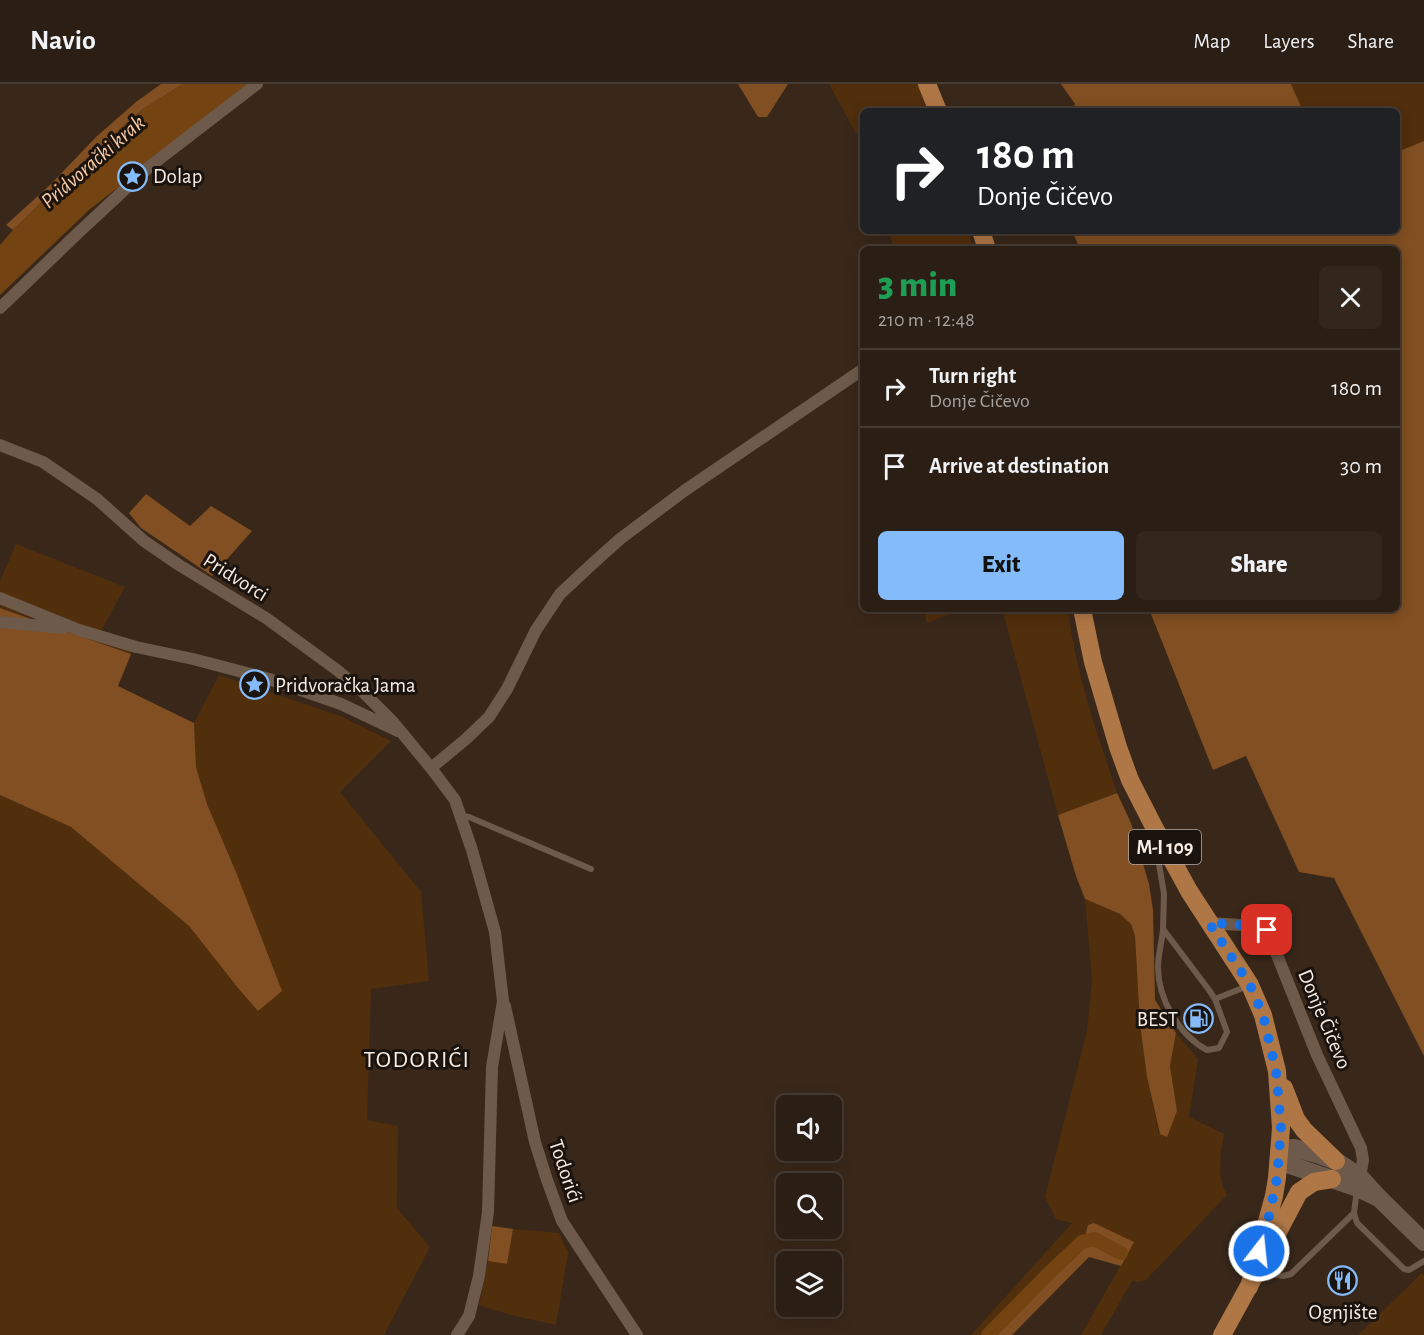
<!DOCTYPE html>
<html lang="en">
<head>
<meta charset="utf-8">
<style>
  body { margin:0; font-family:"Alegreya Sans",sans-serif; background:#33271d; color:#f1f3f6; height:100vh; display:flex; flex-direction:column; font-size:22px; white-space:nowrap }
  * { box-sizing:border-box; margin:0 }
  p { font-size:20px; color:#a6a2a0 }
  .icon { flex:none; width:33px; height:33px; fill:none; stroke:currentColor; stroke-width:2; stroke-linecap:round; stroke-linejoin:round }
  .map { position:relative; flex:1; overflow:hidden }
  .side { position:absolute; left:860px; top:162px; width:540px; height:366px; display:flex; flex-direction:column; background:#2b1e14; border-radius:9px; box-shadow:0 3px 15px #0003,0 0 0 2px #473c34 }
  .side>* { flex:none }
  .guide { position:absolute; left:860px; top:24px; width:540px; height:126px; border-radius:9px; box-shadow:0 3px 15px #0003,0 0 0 2px #473c34; background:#202124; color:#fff; overflow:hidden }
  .buttons { position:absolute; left:776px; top:1011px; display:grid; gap:12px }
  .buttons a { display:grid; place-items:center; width:66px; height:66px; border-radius:9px; background:#2b1e14; box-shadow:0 3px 15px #0003,0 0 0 2px #473c34; font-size:30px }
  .pin { position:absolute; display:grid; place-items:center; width:51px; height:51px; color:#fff; margin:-26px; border-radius:12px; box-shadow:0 3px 9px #0006 }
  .me { position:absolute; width:66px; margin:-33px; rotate:16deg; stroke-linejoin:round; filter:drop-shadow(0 0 4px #0008) }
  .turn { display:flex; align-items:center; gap:21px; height:126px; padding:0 18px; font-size:27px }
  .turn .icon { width:78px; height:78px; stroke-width:2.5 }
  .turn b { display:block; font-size:42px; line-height:51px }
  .round { display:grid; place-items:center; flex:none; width:63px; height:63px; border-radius:9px; background:#33271d }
  .summary { display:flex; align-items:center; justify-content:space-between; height:102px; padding:0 18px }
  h1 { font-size:36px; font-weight:800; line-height:45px; color:#1e9e55 }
  .button { display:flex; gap:12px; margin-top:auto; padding:12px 18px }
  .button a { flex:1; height:69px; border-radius:9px; background:#84bcfb; color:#111; font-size:24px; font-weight:800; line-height:69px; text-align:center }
  .button a+a { background:#33271d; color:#f1f3f6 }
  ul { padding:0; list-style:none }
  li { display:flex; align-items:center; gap:18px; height:78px; padding:0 18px; border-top:2px solid #473c34 }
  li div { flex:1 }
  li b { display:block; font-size:22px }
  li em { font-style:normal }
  header { display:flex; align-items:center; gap:36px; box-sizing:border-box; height:84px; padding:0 30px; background:#2b1e14; border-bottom:2px solid #473c34 }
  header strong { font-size:28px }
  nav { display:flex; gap:33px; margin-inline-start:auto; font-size:21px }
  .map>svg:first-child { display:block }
  .green { fill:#512e0c }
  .forest { fill:#814f21 }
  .water { fill:#744312 }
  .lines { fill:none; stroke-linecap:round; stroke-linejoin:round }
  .canal { stroke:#744312; stroke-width:14 }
  .lane { stroke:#6d5a4a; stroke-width:6 }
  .street { stroke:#6d5a4a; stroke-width:12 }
  .secondary { stroke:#6d5a4a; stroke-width:18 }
  .primary { stroke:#b07746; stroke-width:18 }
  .route { stroke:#1a73e8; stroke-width:10; stroke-dasharray:0 18 }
  .labels { text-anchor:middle; stroke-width:6; stroke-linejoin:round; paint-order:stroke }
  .shield { fill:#1b130d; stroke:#b5aaa2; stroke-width:1.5 }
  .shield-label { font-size:20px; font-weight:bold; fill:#f7ebe2 }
  .poi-label { font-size:21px; fill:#f7ebe2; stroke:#1b130d; text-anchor:start }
  .street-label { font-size:21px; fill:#f7ebe2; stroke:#1b130d }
  .water-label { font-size:22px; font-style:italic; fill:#f9caa4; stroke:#1b130d }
  .quarter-label { font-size:24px; letter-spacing:1.5px; fill:#f7ebe2; stroke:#1b130d }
</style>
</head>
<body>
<header>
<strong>Navio</strong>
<nav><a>Map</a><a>Layers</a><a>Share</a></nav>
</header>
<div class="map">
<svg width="1424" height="1251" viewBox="0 0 1424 1251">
  <rect width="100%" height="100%" fill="#39281a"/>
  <path class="green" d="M829 0H918L927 27H862V60Z
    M1291 0H1424V57L1397 68 1396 27H1303Z
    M889 147H968L974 165H894Z
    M16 460 125 503 101 547 136 557 131 570 0 523V497Z
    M923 525H962L927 539Z
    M1002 525H1068C1075 588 1097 649 1117 709L1058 731Z
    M219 591 340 632 391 657 340 708 421 808 429 897 371 905 367 1036 398 1042 397 1124 430 1163 384 1251H0V711L71 743 189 842 238 904 236 788 207 720 196 683 194 639Z
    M1085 815 1120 830 1131 840 1135 852 1140 940 1147 993 1159 1050 1177 1027 1170 982 1176 949 1198 975 1189 1033 1224 1050C1220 1070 1217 1094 1227 1111L1146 1196 1139 1198 1132 1197 1101 1251H1081L1134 1158 1088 1141 1080 1169 1065 1181 997 1251H971L1072 1139 1056 1135 1045 1113 1087 947 1092 896Z
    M513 1145 559 1149 568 1169 556 1241 511 1231 479 1221 488 1177 507 1180Z
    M1422 1189 1424 1191V1251H1358Z"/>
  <path class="forest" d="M161 0H183L143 25 101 61 13 146 6 141 51 100 96 53 136 18Z
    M738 0H788L767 33H758Z
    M1061 0H1291L1303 27H1071L1075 20Z
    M1424 57V972L1334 794 1299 788 1246 672 1213 686 1149 525H1396V165H1080L1072 147H1396L1397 68Z
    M146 410 190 442 211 422 252 447 212 492 141 444 129 429Z
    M0 524 131 570 118 602 194 639 196 683 207 720 236 788 282 907 258 927 238 904 189 842 71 743 0 711Z
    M1117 709 1131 739 1149 800 1153 826 1155 916 1176 949 1170 982 1177 1027 1167 1053 1160 1050 1147 993 1140 940 1135 852 1131 840 1120 830 1085 815 1076 792 1058 731Z
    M1094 1139 1134 1158 1121 1182 1089 1173 1012 1251H997L1065 1181 1080 1169 1088 1141Z
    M492 1142 513 1145 507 1180 488 1177Z"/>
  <path class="water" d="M183 0H250L89 126 0 211V161L13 146 101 61 143 25Z"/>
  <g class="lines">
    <path class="canal" d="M988 1251 1051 1187 1082 1158 1094 1155 1121 1169"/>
    <path class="lane" d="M461 732 469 733 591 785
      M1156 762 1164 810 1163 845 1209 906 1215 915 1248 902
      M1163 845C1162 858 1158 871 1158 883 1158 915 1179 951 1207 966L1219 964 1227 948 1215 915
      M1357 1105 1354 1129 1357 1139 1404 1185 1409 1186 1424 1177
      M1258 1186 1283 1192 1291 1190 1354 1129"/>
    <path class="street" d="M0 224 78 149 149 83 257 0
      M0 361 43 378 97 415 144 457 179 481 266 534 337 586 361 606 393 638 431 684 455 716 472 766 495 848 503 917 492 983 488 1128 479 1192 469 1232 457 1251
      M0 514 79 546 136 563 193 575 269 595 341 620 398 647
      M0 538 63 544
      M431 684 466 655 489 633 507 605 536 546 560 510 591 481 620 455 684 407 862 286
      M1209 839 1256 842 1267 846 1317 971 1361 1064 1363 1076 1360 1093
      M505 922 535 1058 547 1096 562 1137 637 1251"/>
    <path class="secondary" d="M1379 1114 1358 1104 1290 1081 1284 1077 1279 1069 1286 1065 1294 1064 1317 1070 1336 1077 1360 1093 1379 1114 1424 1158"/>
    <path class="primary" d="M927 0 938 27
      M981 147 987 165
      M1082 525 1093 578 1118 663 1130 696 1153 741 1189 807 1250 901 1263 931 1277 987 1281 1044 1277 1094 1274 1112 1249 1203
      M1284 1004 1296 1035 1304 1046 1336 1077
      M1268 1167 1299 1108 1314 1098 1332 1095
      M1222 1251 1255 1191"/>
  </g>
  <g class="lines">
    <path class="route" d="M1259 1167 1269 1132 1277 1094 1281 1044 1276 987 1263 931 1250 901 1209 839 1256 842 1267 846"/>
  </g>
  <defs>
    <symbol id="sight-ring" viewBox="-11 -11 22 22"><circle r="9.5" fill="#1b130d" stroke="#84bcfb" stroke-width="1.5"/><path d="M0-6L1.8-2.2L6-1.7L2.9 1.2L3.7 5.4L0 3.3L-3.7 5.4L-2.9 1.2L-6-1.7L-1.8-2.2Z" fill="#84bcfb"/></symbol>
    <symbol id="fuel-ring" viewBox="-11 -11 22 22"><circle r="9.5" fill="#1b130d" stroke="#84bcfb" stroke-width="1.5"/><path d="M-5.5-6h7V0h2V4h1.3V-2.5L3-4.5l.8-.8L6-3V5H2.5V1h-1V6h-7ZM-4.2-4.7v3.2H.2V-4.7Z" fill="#84bcfb"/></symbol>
    <symbol id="restaurant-ring" viewBox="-11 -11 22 22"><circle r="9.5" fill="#1b130d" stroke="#84bcfb" stroke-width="1.5"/><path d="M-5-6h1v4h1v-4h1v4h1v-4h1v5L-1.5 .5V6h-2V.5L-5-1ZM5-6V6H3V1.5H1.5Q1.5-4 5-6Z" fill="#84bcfb"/></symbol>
  </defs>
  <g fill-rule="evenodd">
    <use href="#sight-ring" x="116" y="76" width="33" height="33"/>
    <use href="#sight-ring" x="238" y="584" width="33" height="33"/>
    <use href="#fuel-ring" x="1182" y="918" width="33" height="33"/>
    <use href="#restaurant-ring" x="1326" y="1180" width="33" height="33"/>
  </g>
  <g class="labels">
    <rect class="shield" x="1129" y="746" width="72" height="34" rx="4.5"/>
    <g class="shield-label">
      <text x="1165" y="770">M-I 109</text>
    </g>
    <g class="poi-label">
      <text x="153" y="99">Dolap</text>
      <text x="275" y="608">Pridvoračka Jama</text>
      <text x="1178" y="942" text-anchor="end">BEST</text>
      <text x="1343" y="1235" text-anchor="middle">Ognjište</text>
    </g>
    <g class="street-label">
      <text transform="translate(236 493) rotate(32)" y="7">Pridvorci</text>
      <text transform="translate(1325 935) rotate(67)" y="7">Donje Čičevo</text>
      <text transform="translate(566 1087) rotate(71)" y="7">Todorići</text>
    </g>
    <g class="water-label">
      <text transform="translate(92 77) rotate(-41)" y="8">Pridvorački krak</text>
    </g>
    <g class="quarter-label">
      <text x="417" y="983">TODORIĆI</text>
    </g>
  </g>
</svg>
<div class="buttons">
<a><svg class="icon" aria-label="sound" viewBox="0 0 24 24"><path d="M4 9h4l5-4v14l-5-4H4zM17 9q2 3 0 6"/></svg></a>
<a><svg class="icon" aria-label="search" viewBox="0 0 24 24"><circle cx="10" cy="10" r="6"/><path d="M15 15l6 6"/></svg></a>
<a><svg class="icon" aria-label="layers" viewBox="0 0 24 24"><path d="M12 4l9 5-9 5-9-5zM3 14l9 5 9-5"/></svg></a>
</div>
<div class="pin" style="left:1267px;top:846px;background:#d93025"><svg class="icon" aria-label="arrive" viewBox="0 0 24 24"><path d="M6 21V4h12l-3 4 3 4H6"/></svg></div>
<svg class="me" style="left:1259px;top:1167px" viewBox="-20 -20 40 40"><circle r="17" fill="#1a73e8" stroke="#fff" stroke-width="3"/><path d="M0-11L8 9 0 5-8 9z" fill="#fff"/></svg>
<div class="guide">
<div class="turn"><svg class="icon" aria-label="right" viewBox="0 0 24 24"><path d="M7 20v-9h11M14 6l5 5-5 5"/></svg><div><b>180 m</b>Donje Čičevo</div></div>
</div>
<section class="side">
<div class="summary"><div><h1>3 min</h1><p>210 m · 12:48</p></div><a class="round"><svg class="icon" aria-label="close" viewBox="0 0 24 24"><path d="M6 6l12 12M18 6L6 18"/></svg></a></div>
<ul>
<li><svg class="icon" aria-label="right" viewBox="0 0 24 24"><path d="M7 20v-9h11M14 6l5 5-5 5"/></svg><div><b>Turn right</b><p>Donje Čičevo</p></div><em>180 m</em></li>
<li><svg class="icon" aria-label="arrive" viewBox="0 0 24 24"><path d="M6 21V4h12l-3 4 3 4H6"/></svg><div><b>Arrive at destination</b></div><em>30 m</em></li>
</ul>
<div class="button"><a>Exit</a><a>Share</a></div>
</section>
</div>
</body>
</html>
